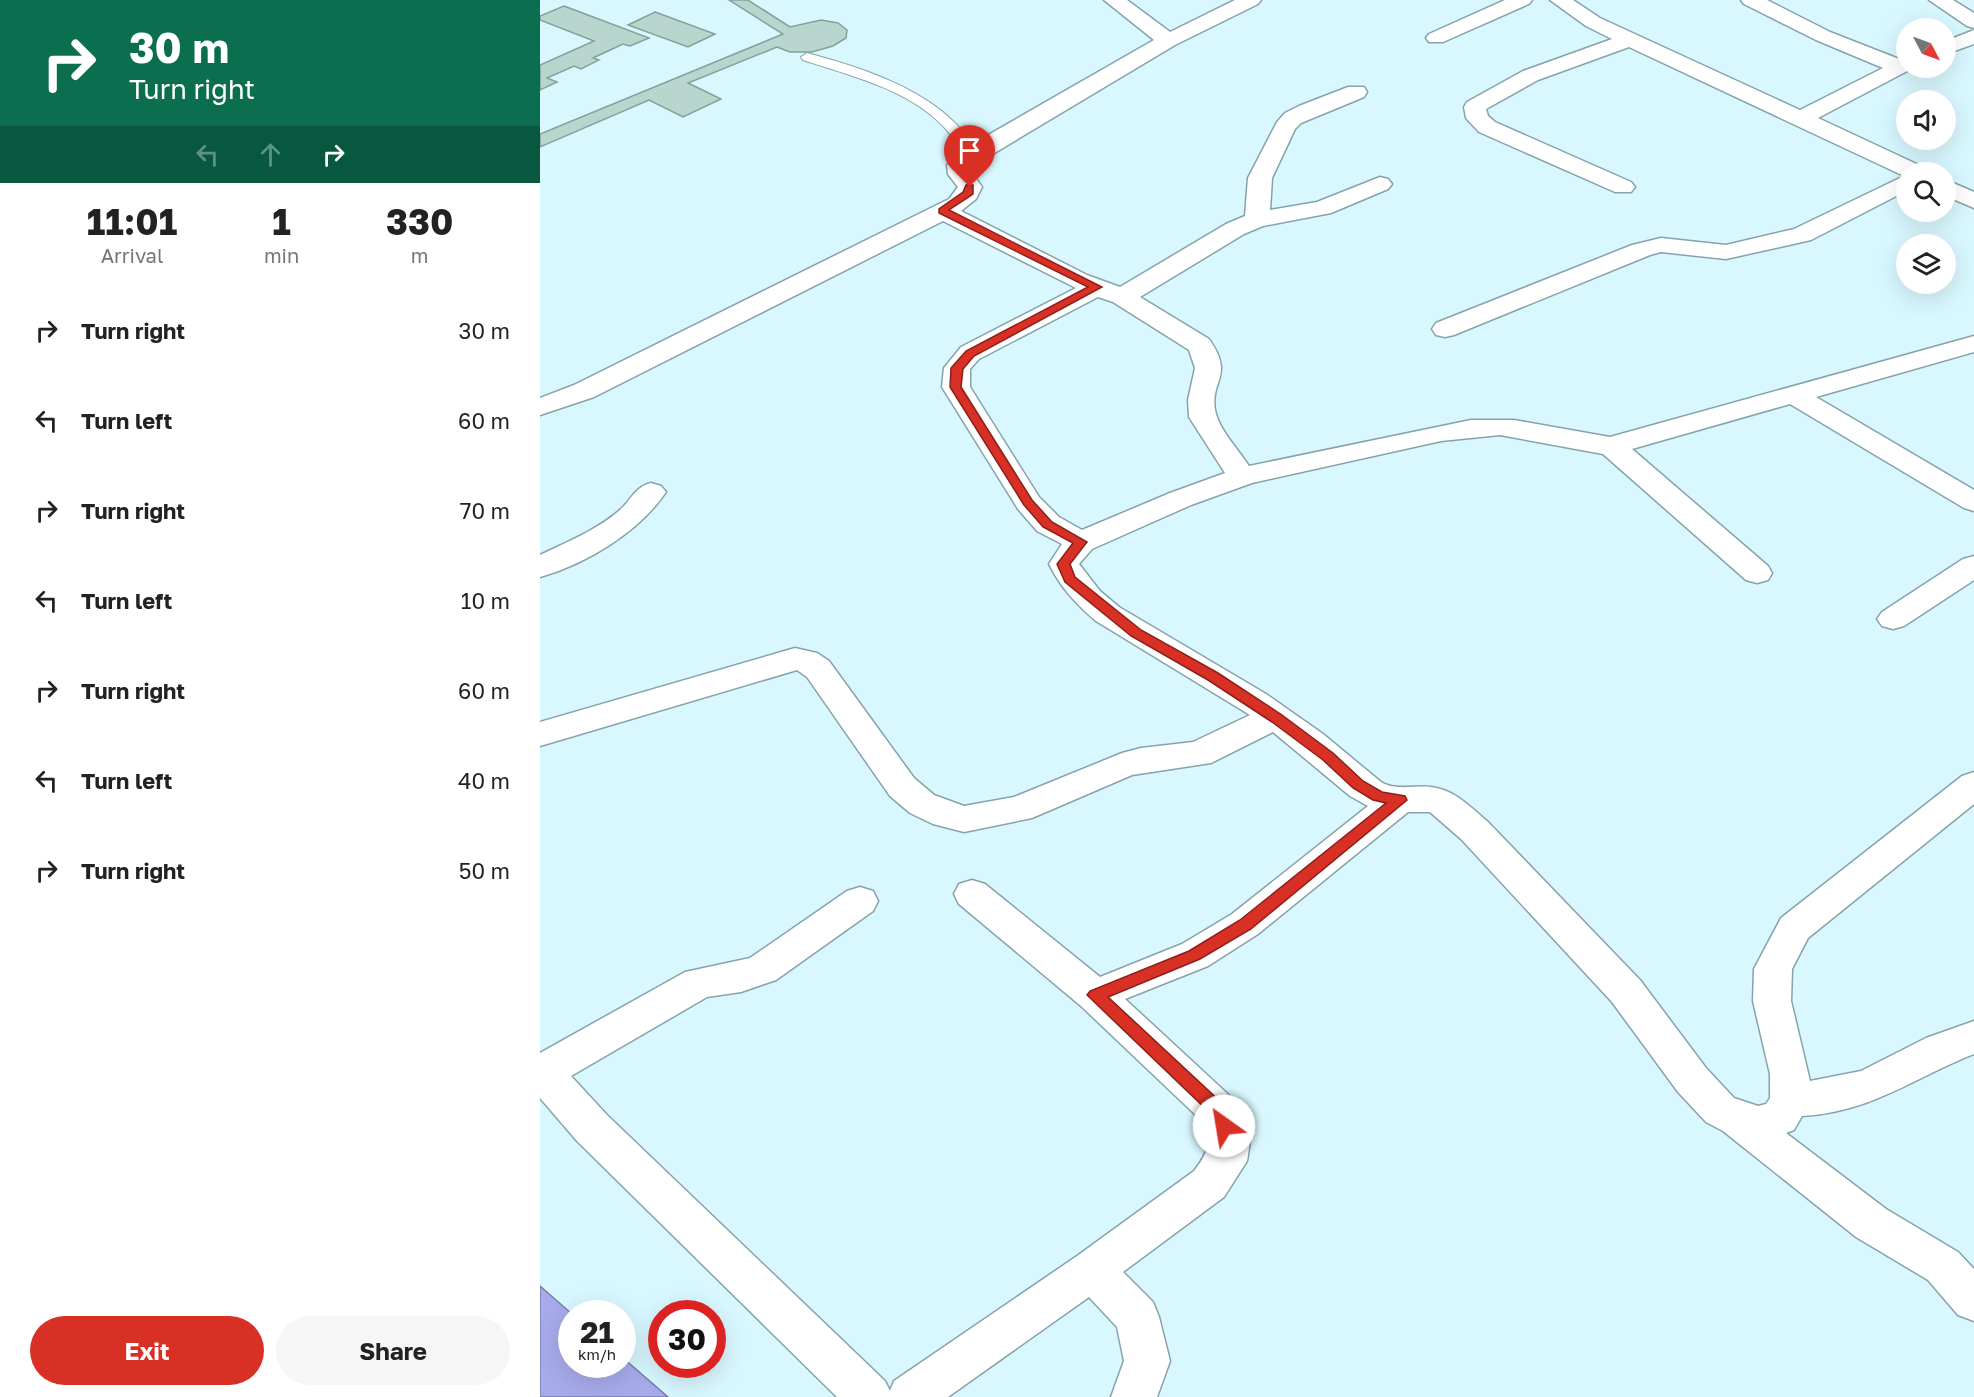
<!DOCTYPE html>
<html lang="en">
<head>
<meta charset="utf-8">
<style>
  body { margin:0; font-family:"Golos Text",sans-serif; background:#f6f6f6; color:#222; height:100vh; display:flex; flex-direction:column; font-size:22px; white-space:nowrap }
  * { box-sizing:border-box; margin:0 }
  p { font-size:20px; color:#767676 }
  .icon { flex:none; width:33px; height:33px; fill:none; stroke:currentColor; stroke-width:2; stroke-linecap:round; stroke-linejoin:round }
  .map { position:relative; flex:1; overflow:hidden }
  .panel { display:flex; flex-direction:column; background:#fff; width:540px }
  .panel>* { flex:none }
  .hud { background:#0b6e4f; color:#fff; overflow:hidden }
  .needle { width:39px; rotate:131deg }
  .controls { position:absolute; left:1356px; top:18px; display:grid; gap:12px }
  .controls a { display:grid; place-items:center; width:60px; height:60px; border-radius:50%; background:#fff; box-shadow:0 6px 24px #0002; font-size:30px }
  .speed { position:absolute; left:18px; top:1300px; display:flex; gap:12px; font-size:30px; font-weight:700; text-align:center }
  .speed>* { display:grid; place-content:center; width:78px; height:78px; border-radius:50%; background:#fff; box-shadow:0 6px 24px #0002; line-height:1 }
  .speed small { font-size:15px; font-weight:400 }
  .speed .limit { border:9px solid #d22; background:#fff; color:#111 }
  .pin { position:absolute; display:grid; place-items:center; width:51px; height:51px; color:#fff; margin:-62px -26px; border-radius:50% 50% 50% 0; rotate:-45deg; box-shadow:0 0 6px #0007 }
  .pin .icon { rotate:45deg }
  .me { position:absolute; width:66px; margin:-33px; rotate:328deg; stroke-linejoin:round; filter:drop-shadow(0 0 4px #0008) }
  .turn { display:flex; align-items:center; gap:21px; height:126px; padding:0 30px; font-size:27px }
  .turn .icon { width:78px; height:78px; stroke-width:2.5 }
  .turn b { display:block; font-size:42px; line-height:51px }
  .lanes { display:flex; align-items:center; height:57px; padding:0 30px; background:#0003; justify-content:center; gap:30px; direction:ltr }
  .lanes .off { opacity:.35 }
  .eta { display:flex; justify-content:space-evenly; align-items:center; height:102px; text-align:center }
  .eta b { font-size:36px; font-weight:700; line-height:42px }
  .cta { display:flex; gap:12px; margin-top:auto; padding:12px 30px }
  .cta a { flex:1; height:69px; border-radius:36px; background:#d93025; color:#fff; font-size:24px; font-weight:700; line-height:69px; text-align:center }
  .cta a+a { background:#f6f6f6; color:#222 }
  ul { padding:0; list-style:none }
  li { display:flex; align-items:center; gap:18px; height:90px; padding:0 30px }
  li div { flex:1 }
  li b { display:block; font-size:22px }
  li em { font-style:normal }
  main { display:flex; flex:1; min-height:0 }
  .map>svg:first-child { display:block }
  .water { fill:#a7abea; stroke:#767ca9; stroke-width:1.5 }
  .building { fill:#b9d6ce; stroke:#84a199; stroke-width:1.5 }
  .lines { fill:none; stroke-linecap:round; stroke-linejoin:round }
  .service-casing { stroke:#86a3aa; stroke-width:2 }
  .minor-casing { stroke:#86a3aa; stroke-width:3 }
  .service { fill:#fff; fill-rule:evenodd }
  .minor { fill:#fff; fill-rule:evenodd }
  .route { fill:#d93025; stroke:#8d1f18; stroke-width:1.5 }
</style>
</head>
<body>
<main>
<section class="panel">
<div class="hud">
<div class="turn"><svg class="icon" aria-label="right" viewBox="0 0 24 24"><path d="M7 20v-9h11M14 6l5 5-5 5"/></svg><div><b>30 m</b>Turn right</div></div>
<div class="lanes"><svg class="icon off" aria-label="left" viewBox="0 0 24 24"><path d="M17 20v-9H6M10 6l-5 5 5 5"/></svg><svg class="icon off" aria-label="ahead" viewBox="0 0 24 24"><path d="M12 20V5M6 11l6-6 6 6"/></svg><svg class="icon" aria-label="right" viewBox="0 0 24 24"><path d="M7 20v-9h11M14 6l5 5-5 5"/></svg></div>
</div>
<div class="eta">
<div><b>11:01</b><p>Arrival</p></div>
<div><b>1</b><p>min</p></div>
<div><b>330</b><p>m</p></div>
</div>
<ul>
<li><svg class="icon" aria-label="right" viewBox="0 0 24 24"><path d="M7 20v-9h11M14 6l5 5-5 5"/></svg><div><b>Turn right</b></div><em>30 m</em></li>
<li><svg class="icon" aria-label="left" viewBox="0 0 24 24"><path d="M17 20v-9H6M10 6l-5 5 5 5"/></svg><div><b>Turn left</b></div><em>60 m</em></li>
<li><svg class="icon" aria-label="right" viewBox="0 0 24 24"><path d="M7 20v-9h11M14 6l5 5-5 5"/></svg><div><b>Turn right</b></div><em>70 m</em></li>
<li><svg class="icon" aria-label="left" viewBox="0 0 24 24"><path d="M17 20v-9H6M10 6l-5 5 5 5"/></svg><div><b>Turn left</b></div><em>10 m</em></li>
<li><svg class="icon" aria-label="right" viewBox="0 0 24 24"><path d="M7 20v-9h11M14 6l5 5-5 5"/></svg><div><b>Turn right</b></div><em>60 m</em></li>
<li><svg class="icon" aria-label="left" viewBox="0 0 24 24"><path d="M17 20v-9H6M10 6l-5 5 5 5"/></svg><div><b>Turn left</b></div><em>40 m</em></li>
<li><svg class="icon" aria-label="right" viewBox="0 0 24 24"><path d="M7 20v-9h11M14 6l5 5-5 5"/></svg><div><b>Turn right</b></div><em>50 m</em></li>
</ul>
<div class="cta"><a>Exit</a><a>Share</a></div>
</section>
<div class="map">
<svg width="1434" height="1397" viewBox="0 0 1434 1397">
  <rect width="100%" height="100%" fill="#d8f7fe"/>
  <path class="water" d="M0 1286 32 1314V1365H82L83 1358 128 1397H0Z"/>
  <path class="building" d="M189 0H208L250 27 281 20 298 23 307 30 306 38 293 46 272 52H250L237 47 148 83 181 99 143 117 109 100 0 147V134L243 34Z
    M24 6 109 38 90 46 83 44 53 58 59 60 41 69 34 66 7 78 17 82 0 90V65L54 41 0 20V16Z
    M115 12 175 34 148 47 88 25Z"/>
  <g class="lines">
    <defs>
      <path id="service" d="M267 53C316 66 376 85 413 121 423 130 429 144 437 155L430 159 425 158C418 148 413 136 404 127 368 89 311 76 263 60L261 57Z"/>
      <path id="minor" d="M564 0H587L630 32 695 0H721L718 4 635 45 431 167 432 173 442 187 436 199 421 211 547 275 580 287 686 224 705 216 708 178 737 122 745 113 759 106 808 87H824L827 92 824 97 761 123 755 129 732 178 730 210 777 202 840 177 848 179 852 184 848 189 791 213 723 226 704 234 600 297 669 339C695 376 670 380 675 410 679 430 698 449 709 466L931 420H974L1070 437 1434 336V352L1276 397 1434 490V511L1424 508 1250 404 1092 449 1228 566 1232 573 1228 580 1217 583 1206 580 1063 454 960 435 901 441 712 483 651 505 552 549 539 564 560 591 579 607 726 694 783 734 841 782C856 791 874 785 891 787 915 790 929 806 947 821L1100 980 1166 1068 1194 1098 1218 1106 1226 1104 1230 1098V1074L1213 1001 1214 969 1241 918 1422 776 1434 772V804L1268 938 1252 969 1251 1001 1270 1081 1321 1071 1386 1038 1434 1021V1054C1373 1078 1332 1112 1262 1116L1254 1130 1246 1133 1346 1209 1418 1252 1434 1269V1321L1418 1315 1388 1280 1316 1237 1183 1131 1166 1122 1138 1092 1072 1002 921 839 890 812H868L718 934 668 966 585 999 692 1098 710 1141 707 1161 684 1197 583 1272 613 1302 619 1317 630 1361 617 1397H571L584 1361 577 1327 549 1297 408 1397H297L37 1141 0 1098V1053L145 972 210 958 307 891 320 887 333 891 338 901 333 911 236 980 201 992 167 997 31 1076 67 1115 345 1381 350 1391 354 1381 537 1256 654 1171C670 1150 670 1145 661 1120L541 1006 419 904 414 894 419 884 432 880 445 884 560 977 642 944 692 914 828 806 810 796 733 732 671 763 592 775 492 818 424 832 393 824 370 813 350 796 267 677 257 670 0 746V722L255 648 277 653 289 661 374 778 394 795 424 806 474 797 582 753 601 748 653 742 710 715 556 621C536 604 521 588 509 564L522 544 497 531 478 509 402 387 404 368 421 347 536 288 403 221 54 397 0 415V398L34 385 409 199 418 187 408 174 407 165 422 150 614 40ZM558 297 573 302 649 350 655 368 648 400 649 417 685 473 630 493 542 530 519 517 499 497 430 387V369L439 359Z
        M965 0H992L989 4 903 42H889L886 38 889 34Z
        M1010 0H1033L1060 18 1260 110 1343 68 1276 40 1204 4 1201 0H1227L1290 32 1359 59 1366 58V68H1373L1278 118 1383 167 1387 172H1366V191L1271 240 1186 259 1121 252 1110 255 914 335 905 337 896 335 892 329 896 323 1092 245 1121 238 1186 245 1254 229 1364 176 1089 47 998 80 946 109 948 116 955 122 1091 182 1095 187 1091 192H1075L939 132 926 118 924 107 927 102 983 71 1072 39 1046 26Z
        M1389 0H1413L1434 13V28L1427 26Z
        M1434 30V44L1406 54V41Z
        M1406 180 1434 192V208L1406 196Z
        M111 483 121 486 126 492C99 532 46 564 0 577V555C27 542 57 530 80 510 91 500 95 487 111 483Z
        M1434 556V580L1364 626 1353 629 1342 626 1337 619 1342 612 1423 559Z"/>
    </defs>
    <use href="#service" class="service-casing"/>
    <use href="#minor" class="minor-casing"/>
    <use href="#service" class="service"/>
    <use href="#minor" class="minor"/>
  </g>
  <path class="route" d="M426 185H433V194L409 210 562 287 434 356 423 369 421 387 492 500 512 522 547 542 530 564 535 577 601 630 678 673 742 715 793 753 823 781 842 792 865 796 867 800 711 929 660 959 568 997 684 1105 692 1126 690 1131 684 1133 678 1131 671 1114 547 995 550 991 649 951 700 920 846 803 833 800 813 788 783 760 732 722 668 680 591 636 525 582 517 564 533 543 503 527 484 505 410 387 411 368 426 351 548 287 399 213V209L423 192Z"/>
</svg>
<div class="controls">
<a><svg class="needle" viewBox="-14 -14 28 28"><path d="M0-13l5 13h-10z" fill="#e53935"/><path d="M0 13l5-13h-10z" fill="#767676"/></svg></a>
<a><svg class="icon" aria-label="sound" viewBox="0 0 24 24"><path d="M4 9h4l5-4v14l-5-4H4zM17 9q2 3 0 6"/></svg></a>
<a><svg class="icon" aria-label="search" viewBox="0 0 24 24"><circle cx="10" cy="10" r="6"/><path d="M15 15l6 6"/></svg></a>
<a><svg class="icon" aria-label="layers" viewBox="0 0 24 24"><path d="M12 4l9 5-9 5-9-5zM3 14l9 5 9-5"/></svg></a>
</div>
<div class="speed"><div>21<small>km/h</small></div><div class="limit">30</div></div>
<div class="pin" style="left:430px;top:187px;background:#d93025"><svg class="icon" aria-label="arrive" viewBox="0 0 24 24"><path d="M6 21V4h12l-3 4 3 4H6"/></svg></div>
<svg class="me" style="left:684px;top:1126px" viewBox="-20 -20 40 40"><circle r="19" fill="#fff"/><path d="M0-13L10 11 0 6-10 11z" fill="#d93025"/></svg>
</div>
</main>
</body>
</html>
